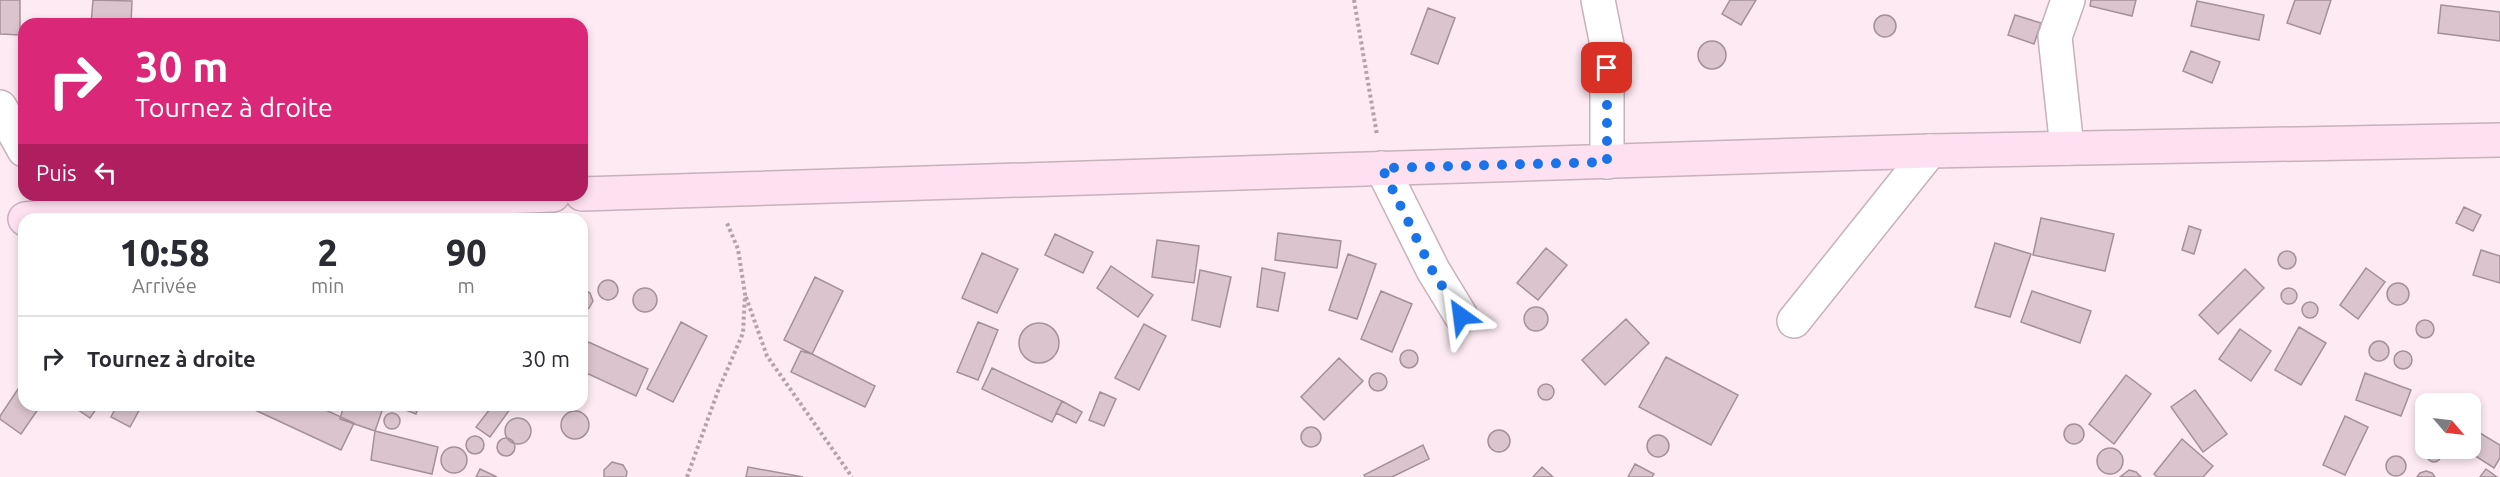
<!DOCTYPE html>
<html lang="fr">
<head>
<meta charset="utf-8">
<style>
  body { margin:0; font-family:Ubuntu,sans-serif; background:#f7f7f7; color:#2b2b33; height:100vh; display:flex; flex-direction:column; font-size:22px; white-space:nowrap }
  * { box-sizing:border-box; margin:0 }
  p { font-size:20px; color:#7c7c81 }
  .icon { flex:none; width:33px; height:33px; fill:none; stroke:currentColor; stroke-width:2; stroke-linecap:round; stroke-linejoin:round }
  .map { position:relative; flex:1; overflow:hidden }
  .panel { position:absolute; left:18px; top:213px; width:570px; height:198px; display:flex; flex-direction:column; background:#fff; border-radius:18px; box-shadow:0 3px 9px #0003 }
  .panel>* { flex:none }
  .banner { position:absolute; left:18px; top:18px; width:570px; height:183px; border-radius:18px; box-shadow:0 3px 9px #0003; background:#db2777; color:#fff; overflow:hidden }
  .needle { width:39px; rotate:118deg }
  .tools { position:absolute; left:2415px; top:393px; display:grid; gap:12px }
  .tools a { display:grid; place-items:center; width:66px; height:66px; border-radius:12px; background:#fff; box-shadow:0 3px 9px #0003; font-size:30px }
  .pin { position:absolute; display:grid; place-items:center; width:51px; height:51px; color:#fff; margin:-26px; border-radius:12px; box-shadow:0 3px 9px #0006 }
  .me { position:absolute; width:66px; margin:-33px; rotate:329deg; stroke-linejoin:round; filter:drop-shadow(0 0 4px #0008) }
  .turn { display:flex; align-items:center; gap:21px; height:126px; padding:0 18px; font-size:27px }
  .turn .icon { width:78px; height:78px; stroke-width:2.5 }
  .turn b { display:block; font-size:42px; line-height:51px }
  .then { display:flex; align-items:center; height:57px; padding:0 18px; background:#0003; gap:12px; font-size:22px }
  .eta { display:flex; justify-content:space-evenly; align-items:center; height:102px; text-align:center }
  .eta b { font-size:36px; font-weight:800; line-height:42px }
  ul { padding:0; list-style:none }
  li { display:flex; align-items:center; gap:18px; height:84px; padding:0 18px; border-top:2px solid #e1e1e2 }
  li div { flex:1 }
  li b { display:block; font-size:22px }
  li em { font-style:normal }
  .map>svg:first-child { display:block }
  .building { fill:#dbc4ce; stroke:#a59099; stroke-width:1.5 }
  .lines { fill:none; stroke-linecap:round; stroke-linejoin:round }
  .street-casing { stroke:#c7b1bb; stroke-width:36 }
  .secondary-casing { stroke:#c7b1bb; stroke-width:36 }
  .path { stroke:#b2a3a9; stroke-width:4; stroke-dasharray:3 3; stroke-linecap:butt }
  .street { stroke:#fff; stroke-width:33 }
  .secondary { stroke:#fee1f0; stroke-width:33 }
  .route { stroke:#1a73e8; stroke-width:10; stroke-dasharray:0 18 }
</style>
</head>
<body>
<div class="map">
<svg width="2500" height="477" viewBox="0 0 2500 477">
  <rect width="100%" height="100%" fill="#fdeaf2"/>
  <path class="building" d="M0 0H20V35L0 34Z
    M93 0 132 1 131 24H91Z
    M1730 0H1756L1741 25 1722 14Z
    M2091 0H2136L2132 16 2090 6Z
    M2295 0H2331L2320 34 2287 23Z
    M2197 1 2264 15 2259 40 2191 26Z
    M2441 5 2500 12V41L2438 33Z
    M1428 8 1455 18 1438 64 1411 54Z
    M1874 26a11 11 0 1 1 22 0a11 11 0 1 1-22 0Z
    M2015 15 2041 23 2034 44 2008 35Z
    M1698 55a14 14 0 1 1 28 0a14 14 0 1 1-28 0Z
    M2191 51 2220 62 2212 83 2183 71Z
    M2464 207 2481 215 2473 231 2456 223Z
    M2041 218 2114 234 2105 271 2033 255Z
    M2189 226 2201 230 2194 254 2182 250Z
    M1278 233 1341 241 1337 268 1275 260Z
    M1055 234 1093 252 1083 273 1045 255Z
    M1157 240 1199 246 1194 283 1152 277Z
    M1995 243 2031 254 2010 317 1975 307Z
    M1546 248 1567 265 1538 300 1517 283Z
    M2481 250 2500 256V283L2473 275Z
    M2278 260a9 9 0 1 1 18 0a9 9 0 1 1-18 0Z
    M982 253 1018 269 997 313 962 298Z
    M1348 254 1376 264 1357 319 1329 310Z
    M1111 266 1153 295 1138 317 1097 288Z
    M1262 268 1285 273 1278 311 1257 307Z
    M2366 268 2385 282 2358 319 2340 305Z
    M2245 269 2264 288 2218 334 2199 315Z
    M1200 270 1231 277 1220 327 1192 320Z
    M815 277 843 291 812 354 784 340Z
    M598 290a10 10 0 1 1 20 0a10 10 0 1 1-20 0Z
    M2387 294a11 11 0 1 1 22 0a11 11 0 1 1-22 0Z
    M2281 296a8 8 0 1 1 16 0a8 8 0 1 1-16 0Z
    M582 288 590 293 593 301 589 308 583 313Z
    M633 300a12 12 0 1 1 24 0a12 12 0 1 1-24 0Z
    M1381 291 1412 304 1392 352 1361 339Z
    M2032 291 2091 311 2080 343 2021 322Z
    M2302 310a8 8 0 1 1 16 0a8 8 0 1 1-16 0Z
    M1524 319a12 12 0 1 1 24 0a12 12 0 1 1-24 0Z
    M1626 319 1649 343 1605 385 1582 360Z
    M2416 329a9 9 0 1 1 18 0a9 9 0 1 1-18 0Z
    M681 322 707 336 673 402 647 389Z
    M978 322 998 330 978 380 957 372Z
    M1019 343a20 20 0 1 1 40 0a20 20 0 1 1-40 0Z
    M1144 324 1166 336 1139 390 1115 378Z
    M2299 327 2326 343 2301 385 2275 370Z
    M2240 329 2271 351 2251 381 2219 359Z
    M584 340 648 369 636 396 582 371Z
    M2369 351a10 10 0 1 1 20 0a10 10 0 1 1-20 0Z
    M1400 359a9 9 0 1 1 18 0a9 9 0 1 1-18 0Z
    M801 351 812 354 875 386 865 407 791 372Z
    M2394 360a9 9 0 1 1 18 0a9 9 0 1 1-18 0Z
    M1666 357 1738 395 1711 445 1639 407Z
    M1339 358 1363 381 1324 420 1301 397Z
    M992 368 1062 401 1052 422 982 389Z
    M2365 373 2411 390 2401 416 2356 400Z
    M1369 382a9 9 0 1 1 18 0a9 9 0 1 1-18 0Z
    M2126 375 2151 394 2114 444 2089 424Z
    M24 380V405H41L21 434 0 419V416Z
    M1538 392a8 8 0 1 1 16 0a8 8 0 1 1-16 0Z
    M2195 390 2227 434 2203 452 2171 407Z
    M1100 392 1116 399 1104 426 1089 420Z
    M1062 401 1082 412 1076 423 1056 413Z
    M71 405H99L90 418Z
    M117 405H142L130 427 111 417Z
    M257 405H315L354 423 341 450 255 410Z
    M344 405H384L375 431 340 419Z
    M393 405H419L416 414Z
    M493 405H513L490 437 476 427Z
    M561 425a14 14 0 1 1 28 0a14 14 0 1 1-28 0Z
    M2424 412H2426V434L2419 430 2416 424 2418 417Z
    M384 421a8 8 0 1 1 16 0a8 8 0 1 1-16 0Z
    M2345 416 2368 427 2345 475 2323 465Z
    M505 431a13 13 0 1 1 26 0a13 13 0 1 1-26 0Z
    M2064 434a10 10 0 1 1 20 0a10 10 0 1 1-20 0Z
    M2470 427 2500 445V458L2494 468 2463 448H2470Z
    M1301 437a10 10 0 1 1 20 0a10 10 0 1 1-20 0Z
    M1488 441a11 11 0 1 1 22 0a11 11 0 1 1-22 0Z
    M375 431 438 447 432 474 371 460Z
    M1647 446a11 11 0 1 1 22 0a11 11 0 1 1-22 0Z
    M466 445a9 9 0 1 1 18 0a9 9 0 1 1-18 0Z
    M497 447a9 9 0 1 1 18 0a9 9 0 1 1-18 0Z
    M2182 439 2213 466 2203 477H2157L2154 474Z
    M1423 445 1429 459 1392 477H1365L1364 475Z
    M441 460a13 13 0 1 1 26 0a13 13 0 1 1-26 0Z
    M2097 461a13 13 0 1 1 26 0a13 13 0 1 1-26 0Z
    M2427 455a7 7 0 1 1 14 0a7 7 0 1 1-14 0Z
    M2386 466a10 10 0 1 1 20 0a10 10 0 1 1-20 0Z
    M612 462 623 465 627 472 626 477H604V470Z
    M1635 464 1654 474 1652 477H1628Z
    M748 467 803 477H746Z
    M1542 467 1553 477H1533Z
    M480 469 497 477H476Z
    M2486 469 2497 477H2480Z
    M2129 470 2136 472 2141 477H2120Z
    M2426 471 2432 473 2435 477H2417L2420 473Z"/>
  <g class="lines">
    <defs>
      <path id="street" d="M1598 0 1607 45V162
        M0 107 24 150
        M2067 148 2055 37 2068 0
        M1382 168 1433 270 1461 316
        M1794 321 1930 151"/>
      <path id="secondary" d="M582 194 1930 151 2500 140
        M25 219 74 214 553 195"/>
    </defs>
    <use href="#street" class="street-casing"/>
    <use href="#secondary" class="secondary-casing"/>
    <path class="path" d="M1354 0 1377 135
      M746 297 767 356 852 477
      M687 477 718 391 743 333 745 294 738 249 727 223"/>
    <use href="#street" class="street"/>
    <use href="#secondary" class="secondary"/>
  </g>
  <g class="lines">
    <path class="route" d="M1461 316 1432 270 1382 168 1607 162V68"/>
  </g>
</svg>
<div class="tools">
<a><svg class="needle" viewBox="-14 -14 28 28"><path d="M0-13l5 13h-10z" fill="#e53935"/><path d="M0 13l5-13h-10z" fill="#7c7c81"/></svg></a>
</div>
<div class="pin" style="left:1607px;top:68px;background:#d93025"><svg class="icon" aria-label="arrive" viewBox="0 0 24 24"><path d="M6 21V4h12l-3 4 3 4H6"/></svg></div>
<svg class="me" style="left:1461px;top:316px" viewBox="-20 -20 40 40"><path d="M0-17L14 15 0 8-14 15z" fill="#1a73e8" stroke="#fff" stroke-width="4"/></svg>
<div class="banner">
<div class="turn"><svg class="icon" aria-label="right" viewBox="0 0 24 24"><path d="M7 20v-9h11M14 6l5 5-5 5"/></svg><div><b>30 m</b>Tournez à droite</div></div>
<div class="then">Puis<svg class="icon" aria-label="left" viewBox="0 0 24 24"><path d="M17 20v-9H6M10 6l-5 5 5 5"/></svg></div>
</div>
<section class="panel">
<div class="eta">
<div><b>10:58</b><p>Arrivée</p></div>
<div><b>2</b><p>min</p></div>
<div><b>90</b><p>m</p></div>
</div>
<ul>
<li><svg class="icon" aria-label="right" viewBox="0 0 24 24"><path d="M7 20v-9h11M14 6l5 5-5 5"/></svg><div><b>Tournez à droite</b></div><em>30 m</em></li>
</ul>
</section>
</div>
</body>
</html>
